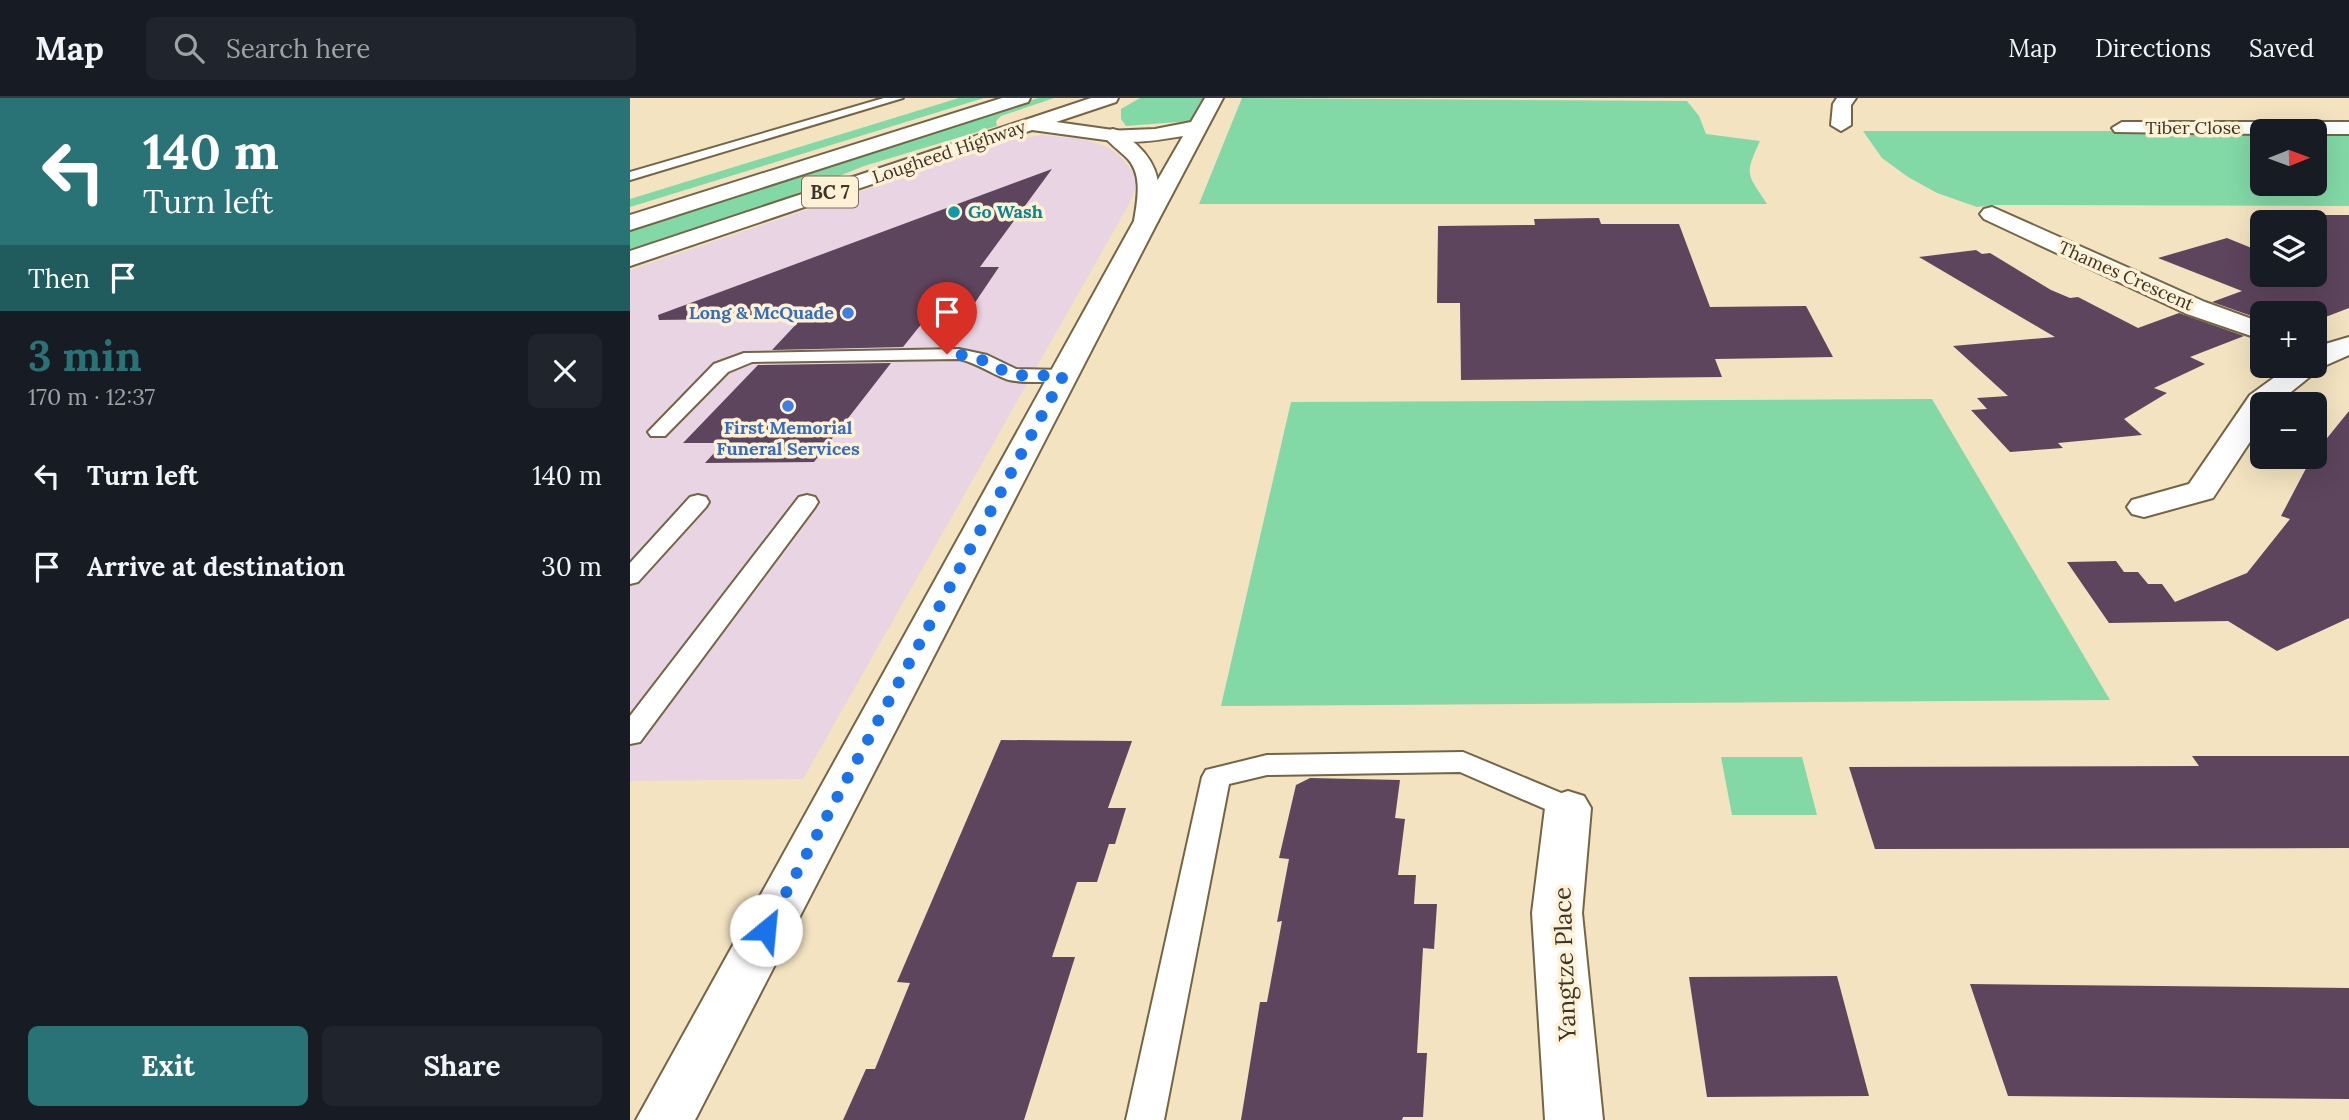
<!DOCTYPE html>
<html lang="en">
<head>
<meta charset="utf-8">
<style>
  body { margin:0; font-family:Lora,serif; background:#20242c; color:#f1f3f6; height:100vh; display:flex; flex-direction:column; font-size:26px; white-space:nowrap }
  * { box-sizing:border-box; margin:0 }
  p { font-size:23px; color:#9ea1a6 }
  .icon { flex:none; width:38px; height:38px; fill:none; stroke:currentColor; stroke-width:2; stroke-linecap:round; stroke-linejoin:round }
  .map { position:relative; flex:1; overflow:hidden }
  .sheet { display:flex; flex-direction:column; background:#171b24; width:630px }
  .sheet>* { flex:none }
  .guide { background:#297376; color:#fff; overflow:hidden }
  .needle { width:46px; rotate:89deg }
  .controls { position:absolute; left:1620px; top:21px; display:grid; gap:14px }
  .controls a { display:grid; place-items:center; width:77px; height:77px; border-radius:10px; background:#171b24; box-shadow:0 7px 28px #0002; font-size:35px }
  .pin { position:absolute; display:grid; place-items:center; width:60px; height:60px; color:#fff; margin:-72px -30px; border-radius:50% 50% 50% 0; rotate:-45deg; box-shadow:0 0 7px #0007 }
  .pin .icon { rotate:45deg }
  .me { position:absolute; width:77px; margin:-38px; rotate:28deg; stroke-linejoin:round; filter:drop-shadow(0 0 5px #0008) }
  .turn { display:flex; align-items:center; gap:24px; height:147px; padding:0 28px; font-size:32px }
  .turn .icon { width:91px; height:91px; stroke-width:2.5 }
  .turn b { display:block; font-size:49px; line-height:60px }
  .then { display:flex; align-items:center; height:66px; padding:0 28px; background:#0003; gap:14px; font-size:26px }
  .round { display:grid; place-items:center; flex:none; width:74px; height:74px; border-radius:10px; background:#20242c }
  .overview { display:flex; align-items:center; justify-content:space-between; height:119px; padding:0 28px }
  h1 { font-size:42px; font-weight:800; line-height:52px; color:#297376 }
  .button { display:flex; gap:14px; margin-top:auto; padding:14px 28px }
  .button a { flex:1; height:80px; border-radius:10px; background:#297376; color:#fff; font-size:28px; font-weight:800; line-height:80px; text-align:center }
  .button a+a { background:#20242c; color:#f1f3f6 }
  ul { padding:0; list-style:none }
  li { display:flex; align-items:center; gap:21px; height:91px; padding:0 28px }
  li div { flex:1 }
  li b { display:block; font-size:26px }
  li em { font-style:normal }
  header { display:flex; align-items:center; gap:42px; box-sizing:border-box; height:98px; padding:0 35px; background:#171b24; border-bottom:2px solid #363941 }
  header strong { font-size:33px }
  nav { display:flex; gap:38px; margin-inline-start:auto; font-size:24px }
  .search { width:490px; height:63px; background:#20242c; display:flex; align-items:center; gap:18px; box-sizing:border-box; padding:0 24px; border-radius:10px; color:#9ea1a6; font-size:26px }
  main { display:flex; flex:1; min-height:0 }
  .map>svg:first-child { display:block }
  .commercial { fill:#e8d4e3 }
  .green { fill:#82d9a6 }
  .building { fill:#5d455d }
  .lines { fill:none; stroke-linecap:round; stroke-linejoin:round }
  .lane-casing { stroke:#736546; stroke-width:4 }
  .street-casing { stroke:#736546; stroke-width:4 }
  .secondary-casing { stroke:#736546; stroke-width:4 }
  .primary-casing { stroke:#736546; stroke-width:4 }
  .lane { fill:#fff; fill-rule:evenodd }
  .street { fill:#fff; fill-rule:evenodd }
  .secondary { fill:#fff; fill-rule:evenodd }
  .primary { fill:#fff; fill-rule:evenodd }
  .route { stroke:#1a73e8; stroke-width:12; stroke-dasharray:0 21.6 }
  .culture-dot { fill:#0f9aa8; stroke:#fef1d5; stroke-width:2.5 }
  .shop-dot { fill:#3f7fe0; stroke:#fef1d5; stroke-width:2.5 }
  .labels { text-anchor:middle; stroke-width:7; stroke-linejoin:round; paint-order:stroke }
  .far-street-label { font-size:18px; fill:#3b3427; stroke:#fef1d5 }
  .far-culture-label { font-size:18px; font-weight:bold; fill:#0d838f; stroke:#fef1d5; text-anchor:start }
  .far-shop-label { font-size:18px; font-weight:bold; fill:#366cbe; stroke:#fef1d5; text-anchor:end }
  .shield { fill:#fef1d5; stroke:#766d5b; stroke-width:2 }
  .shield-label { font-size:19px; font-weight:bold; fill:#3b3427 }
  .near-street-label { font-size:24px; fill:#3b3427; stroke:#fef1d5 }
</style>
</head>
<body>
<header>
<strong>Map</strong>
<div class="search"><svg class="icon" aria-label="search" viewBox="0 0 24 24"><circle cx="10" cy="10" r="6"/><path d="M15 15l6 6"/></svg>Search here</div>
<nav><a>Map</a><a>Directions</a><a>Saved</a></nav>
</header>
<main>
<section class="sheet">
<div class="guide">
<div class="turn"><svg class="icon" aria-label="left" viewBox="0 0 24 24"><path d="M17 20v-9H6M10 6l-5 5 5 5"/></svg><div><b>140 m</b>Turn left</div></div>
<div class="then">Then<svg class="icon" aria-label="arrive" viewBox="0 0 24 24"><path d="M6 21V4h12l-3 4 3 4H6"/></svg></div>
</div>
<div class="overview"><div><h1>3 min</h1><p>170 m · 12:37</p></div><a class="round"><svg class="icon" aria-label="close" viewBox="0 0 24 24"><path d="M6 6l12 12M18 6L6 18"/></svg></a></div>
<ul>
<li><svg class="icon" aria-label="left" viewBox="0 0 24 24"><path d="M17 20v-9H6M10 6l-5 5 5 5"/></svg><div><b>Turn left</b></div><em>140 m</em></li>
<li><svg class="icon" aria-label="arrive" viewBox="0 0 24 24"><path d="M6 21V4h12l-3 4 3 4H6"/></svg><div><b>Arrive at destination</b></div><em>30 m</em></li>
</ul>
<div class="button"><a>Exit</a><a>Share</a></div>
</section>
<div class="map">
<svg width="1719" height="1022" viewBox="0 0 1719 1022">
  <rect width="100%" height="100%" fill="#f3e3c1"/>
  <path class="commercial" d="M412 37 453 41 477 49 490 58 504 75 506 85 503 99 173 681 0 683V172L379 43Z"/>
  <path class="green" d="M329 0H354L0 109V101Z
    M408 0H424L371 18 366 23 367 28 234 68 133 109 0 154V131Z
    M510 0H573L561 23 496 28 491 21V11Z
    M612 0 1057 3 1069 18 1076 36 1130 43C1114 78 1117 75 1137 106H569Z
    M1233 33H1633V86H1685V33H1719V108L1364 107 1347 109 1307 95 1278 79 1252 60Z
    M1302 301 1480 602 591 608 661 304Z
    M1091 659H1172L1187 717H1102Z"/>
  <path class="building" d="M422 71 350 169H369L336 218 297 219 273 249 142 252 172 220 29 222 28 217Z
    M1675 117H1719V210L1693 220 1677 214 1633 215V222L1582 204 1612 193 1528 160 1597 140 1624 151 1633 145V177H1685V124H1664Z
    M969 120 971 126H1049L1080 209 1176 208 1203 259 1085 261 1092 279 831 282 830 205H807L808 128 905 127 904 121Z
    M1346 152 1352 156 1360 155 1421 192 1440 200 1448 199 1508 230 1549 215 1614 238 1560 259 1575 266 1524 290 1537 295 1494 321 1512 337 1428 345 1433 350 1380 354 1341 312 1357 311 1347 300 1378 298 1323 248 1425 239 1289 159Z
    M261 265 184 364 75 365 93 345H53L128 267Z
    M1719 313V520L1647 553 1598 523 1479 525 1437 464 1486 463 1494 474H1508L1518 486H1532L1545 504 1617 475 1660 421 1651 418 1682 359H1685V355Z
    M371 642 502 643 478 710H496L485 746H479L467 784H447L422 859H445L394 1022H213L236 971H245L280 885 267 884Z
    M1562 658H1719V750L1245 751 1219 669 1569 668Z
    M680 680 770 682 765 720 775 721 768 777H786L784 806H807L804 851 793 850 787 955H797L793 1019H773L772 1022H611L630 904H637L652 823 647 824 659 761 649 760 666 687Z
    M1207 878 1239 998 1077 999 1059 879Z
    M1340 886 1719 890V1001L1378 998Z"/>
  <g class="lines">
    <defs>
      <path id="lane" d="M254 0H273L0 82V74Z
        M329 251 357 257 386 271 433 272 442 278C435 286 387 285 376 281 360 275 347 265 329 261L122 264 98 274 35 338H21L18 334 84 266 114 255Z
        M68 397 76 399 79 404 76 409 8 484 0 486V465L60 399Z
        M177 397 185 399 188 404 185 409 10 644 0 646V618L169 399Z
        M833 654 948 702 953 710 948 718 938 721 830 674 637 677 599 686 534 1022H496L572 679 576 672 637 657Z"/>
      <path id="street" d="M575 0H593L528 123 524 128H508L504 123 553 38C529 42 501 47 476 41L473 37 476 33 525 31 561 24Z
        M1207 0H1226L1221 7V27L1211 33 1201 27 1203 6Z
        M1492 24H1719V36H1685V33H1633V36L1485 34 1482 30Z
        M1362 109 1575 204 1633 225V242L1557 216 1354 121 1350 116 1354 111Z
        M1719 239V257L1692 269 1646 306H1633V324L1583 400 1514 419 1502 416 1497 409 1502 402 1559 386 1620 297 1660 268H1685V249Z
        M938 693 954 698 961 710 952 815 973 1022H915L902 815 915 710 922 698Z"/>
      <path id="secondary" d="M483 31C492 33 499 40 506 46 531 69 531 91 528 123L65 1022H6L504 123C507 103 513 78 498 61 490 53 480 46 473 37L476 33Z"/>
      <path id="primary" d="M372 0H400L398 4 0 132V117Z
        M461 0H488L486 4 426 24 490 33 493 37 490 41 483 43 402 32 0 168V153Z"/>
    </defs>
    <use href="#lane" class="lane-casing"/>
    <use href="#street" class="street-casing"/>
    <use href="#secondary" class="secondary-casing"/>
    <use href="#primary" class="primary-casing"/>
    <use href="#lane" class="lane"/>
    <use href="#street" class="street"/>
    <use href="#secondary" class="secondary"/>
    <use href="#primary" class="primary"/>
  </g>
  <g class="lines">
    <path class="route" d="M136 832 433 278 382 277 344 258 317 256"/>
  </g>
  <circle class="culture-dot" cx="324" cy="114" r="7"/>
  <g class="shop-dot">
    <circle cx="218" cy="215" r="7"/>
    <circle cx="158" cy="308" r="7"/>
  </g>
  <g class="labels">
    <g class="far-street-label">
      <text x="1563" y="36">Tiber Close</text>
      <text transform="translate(319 54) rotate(-19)" y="6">Lougheed Highway</text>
      <text transform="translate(1496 178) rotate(24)" y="6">Thames Crescent</text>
    </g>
    <g class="far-culture-label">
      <text x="338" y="120">Go Wash</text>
    </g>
    <g class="far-shop-label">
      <text x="204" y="221">Long &amp; McQuade</text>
      <text x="158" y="336" text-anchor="middle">First Memorial<tspan x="158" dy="21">Funeral Services</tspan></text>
    </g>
    <rect class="shield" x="172" y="78.5" width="56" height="31" rx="5"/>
    <g class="shield-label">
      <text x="200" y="101">BC 7</text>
    </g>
    <g class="near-street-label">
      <text transform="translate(935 866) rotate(-92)" y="8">Yangtze Place</text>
    </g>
  </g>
</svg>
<div class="controls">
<a><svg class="needle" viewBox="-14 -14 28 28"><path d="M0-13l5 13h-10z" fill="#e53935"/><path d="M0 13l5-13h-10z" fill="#9ea1a6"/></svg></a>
<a><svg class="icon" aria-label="layers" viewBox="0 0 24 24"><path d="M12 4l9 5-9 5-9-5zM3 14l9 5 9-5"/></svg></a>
<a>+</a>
<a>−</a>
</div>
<div class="pin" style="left:317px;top:256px;background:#d93025"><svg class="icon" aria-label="arrive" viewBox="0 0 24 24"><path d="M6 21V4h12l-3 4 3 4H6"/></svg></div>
<svg class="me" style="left:136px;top:832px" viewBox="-20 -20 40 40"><circle r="19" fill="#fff"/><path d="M0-13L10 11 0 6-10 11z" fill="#1a73e8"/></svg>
</div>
</main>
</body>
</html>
